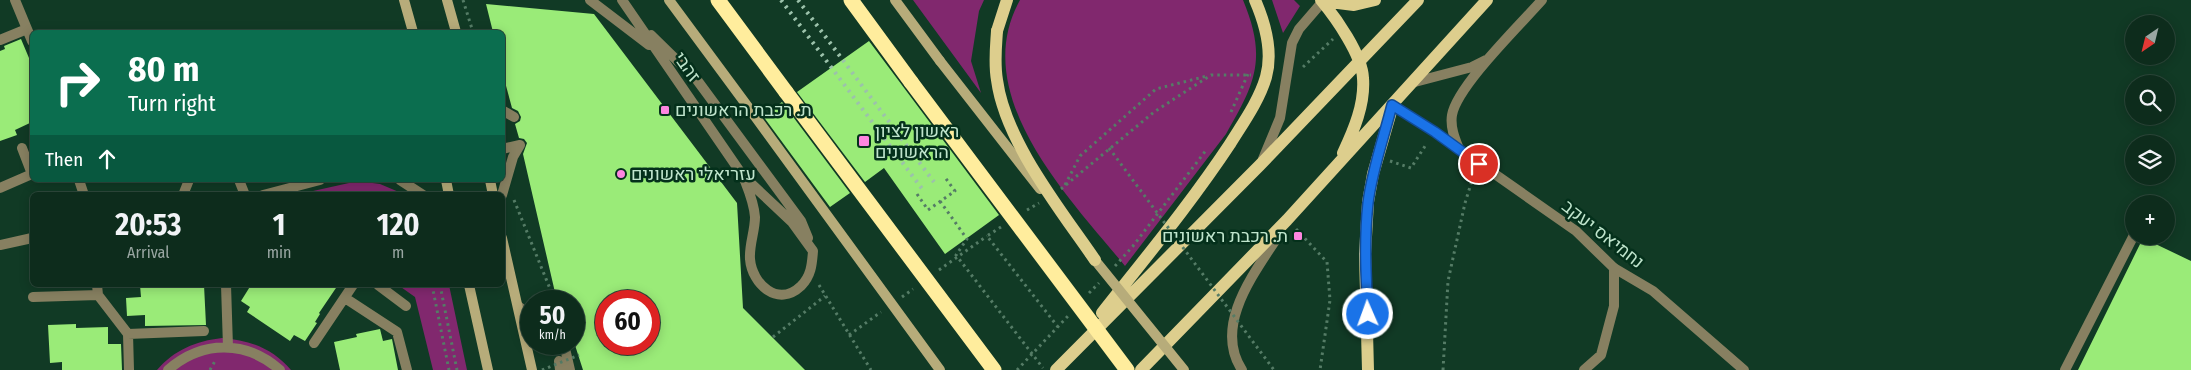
<!DOCTYPE html>
<html lang="en">
<head>
<meta charset="utf-8">
<style>
  body { margin:0; font-family:"Fira Sans Condensed",Heebo,sans-serif; background:#163425; color:#f1f3f6; height:100vh; display:flex; flex-direction:column; font-size:19px; white-space:nowrap }
  * { box-sizing:border-box; margin:0 }
  p { font-size:16px; color:#9aa7a3 }
  .icon { flex:none; width:28px; height:28px; fill:none; stroke:currentColor; stroke-width:2; stroke-linecap:round; stroke-linejoin:round }
  .map { position:relative; flex:1; overflow:hidden }
  .drawer { position:absolute; left:30px; top:192px; width:475px; height:95px; display:flex; flex-direction:column; background:#0d2c1c; border-radius:8px; box-shadow:0 2px 12px #0003,0 0 0 1px #2d483b }
  .drawer>* { flex:none }
  .banner { position:absolute; left:30px; top:30px; width:475px; height:152px; border-radius:8px; box-shadow:0 2px 12px #0003,0 0 0 1px #2d483b; background:#0b6e4f; color:#fff; overflow:hidden }
  .needle { width:32px; rotate:215deg }
  .tools { position:absolute; left:2125px; top:15px; display:grid; gap:10px }
  .tools a { display:grid; place-items:center; width:50px; height:50px; border-radius:50%; background:#0d2c1c; box-shadow:0 2px 12px #0003,0 0 0 1px #2d483b; font-size:25px }
  .speed { position:absolute; left:520px; top:290px; display:flex; gap:10px; font-size:25px; font-weight:700; text-align:center }
  .speed>* { display:grid; place-content:center; width:65px; height:65px; border-radius:50%; background:#0d2c1c; box-shadow:0 2px 12px #0003,0 0 0 1px #2d483b; line-height:1 }
  .speed small { font-size:12px; font-weight:400 }
  .speed .limit { border:8px solid #d22; background:#fff; color:#111 }
  .pin { position:absolute; display:grid; place-items:center; width:42px; height:42px; color:#fff; margin:-21px; border:2px solid #fff; border-radius:50%; box-shadow:0 1px 5px #0007 }
  .me { position:absolute; width:55px; margin:-28px; rotate:358deg; stroke-linejoin:round; filter:drop-shadow(0 0 4px #0008) }
  .turn { display:flex; align-items:center; gap:18px; height:105px; padding:0 15px; font-size:22px }
  .turn .icon { width:65px; height:65px; stroke-width:2.5 }
  .turn b { display:block; font-size:35px; line-height:42px }
  .then { display:flex; align-items:center; height:48px; padding:0 15px; background:#0003; gap:10px; font-size:19px }
  .eta { display:flex; justify-content:space-evenly; align-items:center; height:85px; text-align:center }
  .eta b { font-size:30px; font-weight:700; line-height:35px }
  .map>svg:first-child { display:block }
  .green { fill:#81286e }
  .building { fill:#9aeb78; fill-rule:evenodd }
  .lines { fill:none; stroke-linecap:round; stroke-linejoin:round }
  .path { stroke:#557c66; stroke-width:3; stroke-dasharray:2.5 4; stroke-linecap:butt }
  .service { stroke:#878061; stroke-width:10 }
  .pedestrian { stroke:#878061; stroke-width:10 }
  .minor { stroke:#878061; stroke-width:10 }
  .secondary { stroke:#b7ac7a; stroke-width:10 }
  .primary { stroke:#ddce8d; stroke-width:12 }
  .motorway { stroke:#ffed9d; stroke-width:15 }
  .rail { stroke:#9cc2ab; stroke-width:4; stroke-dasharray:2.5 5; stroke-linecap:butt }
  .path-bridge { stroke:#557c66; stroke-width:3; stroke-dasharray:2.5 4; stroke-linecap:butt }
  .secondary-bridge { stroke:#b7ac7a; stroke-width:10 }
  .primary-bridge { stroke:#ddce8d; stroke-width:12 }
  .motorway-bridge { stroke:#ffed9d; stroke-width:15 }
  .route-casing { stroke:#114b97; stroke-width:12 }
  .route { stroke:#1a73e8; stroke-width:9 }
  .poi-dot { fill:#fe86e0; stroke:#04301b; stroke-width:2 }
  .labels { text-anchor:middle; stroke-width:5; stroke-linejoin:round; paint-order:stroke }
  .street-label { font-size:18px; fill:#c0e5cd; stroke:#04301b }
  .poi-label { font-size:18px; fill:#c0e5cd; stroke:#04301b; text-anchor:start }
</style>
</head>
<body>
<div class="map">
<svg width="2191" height="370" viewBox="0 0 2191 370">
  <rect width="100%" height="100%" fill="#113a25"/>
  <path class="green" d="M913 0H984L979 11 971 61 981 93Z
    M1020 0H1243C1267 58 1256 82 1226 134L1125 266C1070 199 967 95 1020 0Z
    M1272 0H1294L1300 6 1283 33Z
    M365 182 380 184 406 195H295L349 183Z
    M398 285H449L467 370H433L415 297Z
    M222 338C250 340 273 349 291 370H157C174 350 196 341 222 338Z"/>
  <path class="building" d="M486 4 594 14 737 203 743 308 805 370H583L574 342V301H557L523 154 527 143 524 139 519 138 515 124 520 121 521 117 518 111 512 108 502 71V32H493ZM606 301H649V344H606Z
    M21 39 29 58 32 56V122L15 130 17 135 0 141V51L5 49 4 46Z
    M869 41 999 215 945 254 884 168 865 182 797 92Z
    M782 102 850 193 830 207 763 116Z
    M2143 238 2191 261V370H2078Z
    M140 285H204L206 325 145 326V315L127 316 126 298 141 297Z
    M251 285H338L319 313 320 314 315 322 317 323 305 341 294 335 290 341 247 312 250 307 241 301Z
    M76 324V328L108 327V344H121L122 370H62V362L50 363 48 325Z
    M380 329 383 341 392 339 398 370H340L334 342 357 337 356 334Z"/>
  <g class="lines">
    <path class="path" d="M463 0 473 32
      M1303 67 1333 39
      M1231 112 1248 74
      M1390 161 1411 168 1427 143
      M1065 185 1080 156 1156 89 1207 76
      M1061 189 1154 112 1211 75H1251
      M917 194 928 210 955 191 944 176
      M360 195H368
      M514 200 555 301
      M940 201 967 239 956 255 1043 368
      M1027 210 1039 203
      M1001 227 987 236 1058 327
      M1296 229 1327 262 1330 300 1320 370
      M1115 266 1133 246 1207 149
      M939 270 987 236
      M432 285 449 370
      M440 285 457 370
      M819 285 871 370
      M1089 293 1099 283
      M902 297 913 289
      M849 335 881 312
      M773 337 825 296
      M547 344 545 345 548 354
      M210 370 215 361
      M1017 370 1068 316
      M1443 370 1448 281 1465 203 1474 174"/>
    <path class="service" d="M15 0 27 29
      M590 0 649 45
      M622 0 743 176 792 222 813 251C812 265 811 276 801 286 778 308 752 284 750 259 749 245 755 231 755 217 754 202 748 189 743 176
      M651 35 697 80 801 221 808 238
      M0 40 27 29 32 41
      M1411 83 1472 67 1486 60
      M1392 105 1435 132 1458 149
      M502 110 514 117
      M22 148 32 174
      M502 149 520 145
      M1459 149C1455 139 1450 127 1452 115 1457 86 1521 24 1542 0
      M1263 159 1280 118 1292 43 1299 29 1324 0
      M79 180 84 195
      M0 188 32 174
      M502 195 513 157 520 145
      M97 285 98 295 128 334 204 331
      M378 285 406 306
      M33 297 98 295
      M345 298 397 332 407 370
      M518 306 531 316
      M128 334 129 370
      M314 343 353 285
      M564 344 570 370
      M559 361 560 370
      M1242 370C1212 324 1257 270 1280 233
      M1584 370 1601 355 1614 306V268
      M2065 370 2134 235"/>
    <path class="pedestrian" d="M226 285 228 347
      M168 370C202 340 246 340 280 370"/>
    <path class="minor" d="M1459 149 1576 231 1614 268 1653 291 1744 370
      M239 180 245 195
      M400 180 423 195
      M183 195 189 180
      M263 195 320 180
      M0 245 32 238"/>
    <path class="secondary" d="M404 0 413 32
      M447 0 456 32
      M669 0 754 115
      M895 0 940 61
      M446 180 449 195
      M490 180 493 195
      M502 238 532 370
      M469 285 488 370"/>
    <path class="primary" d="M1321 0C1336 18 1362 55 1363 78 1365 104 1354 130 1343 153
      M1322 1 1354 5 1375 0
      M997 31 1007 0
      M1102 313C1146 257 1191 203 1230 144 1243 123 1259 101 1266 77 1273 52 1265 23 1255 0
      M1056 370 1260 165 1418 0
      M1141 370 1287 220 1487 0
      M1368 370 1365 254 1368 202 1373 174 1392 108"/>
    <path class="motorway" d="M718 0 786 92
      M851 0 911 82"/>
    <path class="rail" d="M781 0 923 190
      M798 0 934 182"/>
    <path class="path-bridge" d="M1109 148 1274 370
      M542 370 579 355"/>
    <path class="secondary-bridge" d="M940 61 1040 189
      M754 115 940 370
      M1090 254 1184 370"/>
    <path class="primary-bridge" d="M997 31C996 47 994 63 997 80 1005 141 1060 209 1095 260"/>
    <path class="motorway-bridge" d="M911 82 1127 370
      M786 92 994 370"/>
  </g>
  <g class="lines">
    <defs>
      <path id="route" d="M1368 314C1366 277 1364 240 1368 203 1372 170 1384 137 1392 105L1435 132 1479 164"/>
    </defs>
    <use href="#route" class="route-casing"/>
    <use href="#route" class="route"/>
  </g>
  <g class="poi-dot">
    <rect x="660" y="105" width="10" height="10" rx="2.5"/>
    <rect x="858" y="135" width="12" height="12" rx="2.5"/>
    <circle cx="621" cy="174" r="5"/>
    <rect x="1293" y="231" width="10" height="10" rx="2.5"/>
  </g>
  <g class="labels">
    <g class="street-label">
      <text transform="translate(687 67) rotate(55)" y="6">זהבי</text>
      <text transform="translate(1603 234) rotate(38)" y="6">נחמיאס יעקב</text>
    </g>
    <g class="poi-label">
      <text x="675" y="116">ת. רכבת הראשונים</text>
      <text x="875" y="137">ראשון לציון<tspan x="875" dy="21">הראשונים</tspan></text>
      <text x="631" y="180">עזריאלי ראשונים</text>
      <text x="1288" y="242" text-anchor="end">ת. רכבת ראשונים</text>
    </g>
  </g>
</svg>
<div class="tools">
<a><svg class="needle" viewBox="-14 -14 28 28"><path d="M0-13l5 13h-10z" fill="#e53935"/><path d="M0 13l5-13h-10z" fill="#9aa7a3"/></svg></a>
<a><svg class="icon" aria-label="search" viewBox="0 0 24 24"><circle cx="10" cy="10" r="6"/><path d="M15 15l6 6"/></svg></a>
<a><svg class="icon" aria-label="layers" viewBox="0 0 24 24"><path d="M12 4l9 5-9 5-9-5zM3 14l9 5 9-5"/></svg></a>
<a>+</a>
</div>
<div class="speed"><div>50<small>km/h</small></div><div class="limit">60</div></div>
<div class="pin" style="left:1479px;top:164px;background:#d93025"><svg class="icon" aria-label="arrive" viewBox="0 0 24 24"><path d="M6 21V4h12l-3 4 3 4H6"/></svg></div>
<svg class="me" style="left:1368px;top:314px" viewBox="-20 -20 40 40"><circle r="17" fill="#1a73e8" stroke="#fff" stroke-width="3"/><path d="M0-11L8 9 0 5-8 9z" fill="#fff"/></svg>
<div class="banner">
<div class="turn"><svg class="icon" aria-label="right" viewBox="0 0 24 24"><path d="M7 20v-9h11M14 6l5 5-5 5"/></svg><div><b>80 m</b>Turn right</div></div>
<div class="then">Then<svg class="icon" aria-label="ahead" viewBox="0 0 24 24"><path d="M12 20V5M6 11l6-6 6 6"/></svg></div>
</div>
<section class="drawer">
<div class="eta">
<div><b>20:53</b><p>Arrival</p></div>
<div><b>1</b><p>min</p></div>
<div><b>120</b><p>m</p></div>
</div>
</section>
</div>
</body>
</html>
